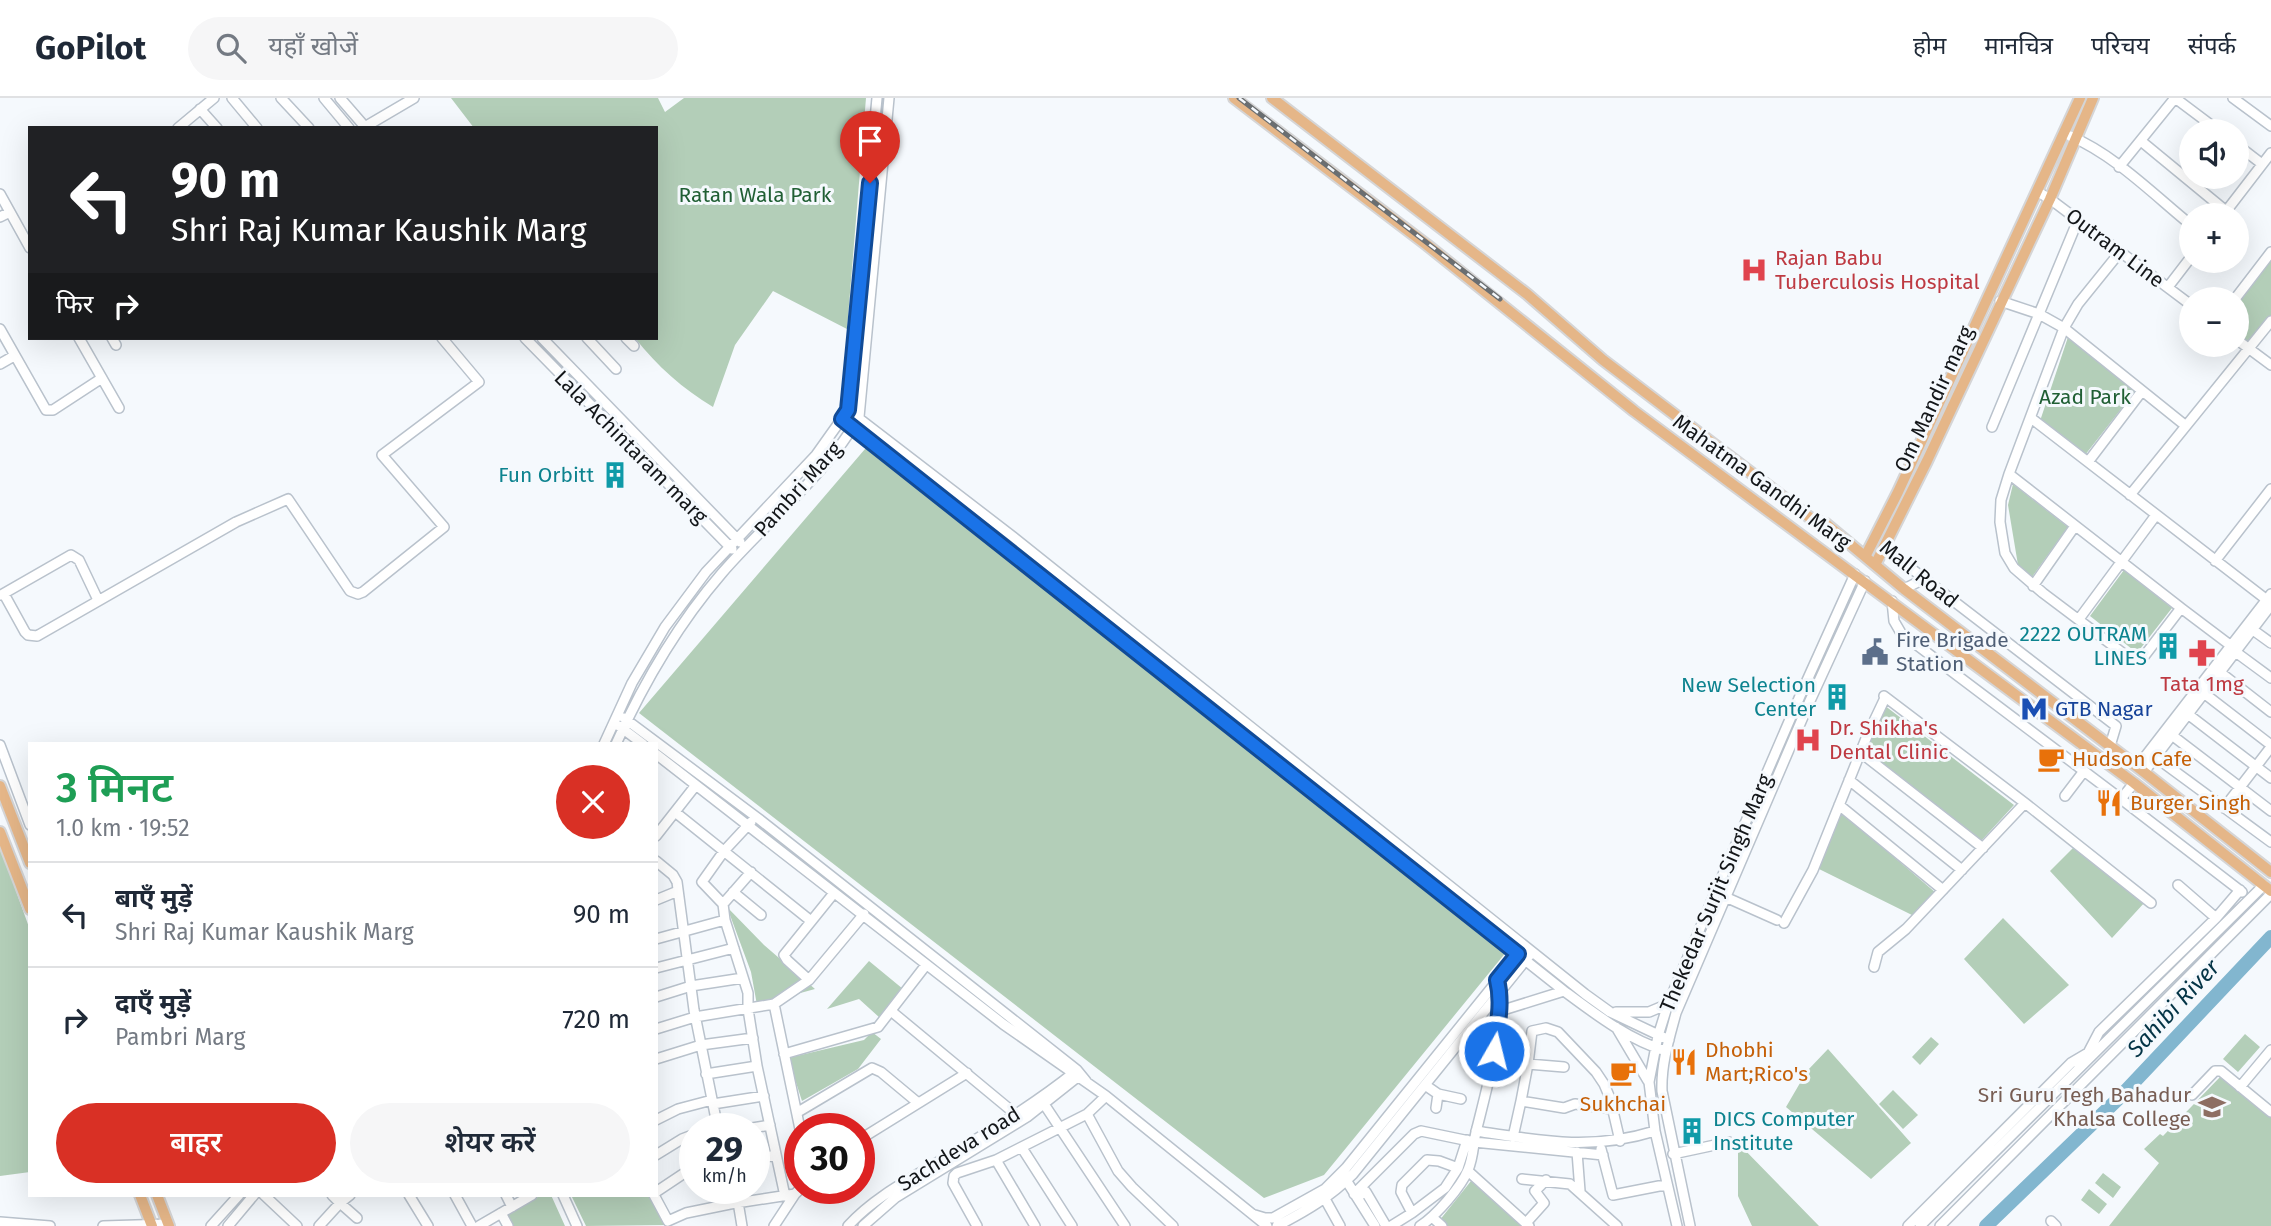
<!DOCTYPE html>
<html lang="hi">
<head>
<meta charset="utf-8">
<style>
  body { margin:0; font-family:"Fira Sans","Noto Sans Devanagari",sans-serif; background:#f6f6f7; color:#1f2937; height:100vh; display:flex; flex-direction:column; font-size:26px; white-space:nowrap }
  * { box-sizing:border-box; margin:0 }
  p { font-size:23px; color:#747a83 }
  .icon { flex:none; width:38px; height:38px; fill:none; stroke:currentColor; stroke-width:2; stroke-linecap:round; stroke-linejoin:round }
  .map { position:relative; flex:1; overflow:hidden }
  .details { position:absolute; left:28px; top:644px; width:630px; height:455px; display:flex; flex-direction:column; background:#fff; border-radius:0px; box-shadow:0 7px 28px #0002 }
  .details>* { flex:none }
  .hud { position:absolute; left:28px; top:28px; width:630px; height:214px; border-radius:0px; box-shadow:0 7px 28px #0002; background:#202124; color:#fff; overflow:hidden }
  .buttons { position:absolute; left:2179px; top:21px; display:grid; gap:14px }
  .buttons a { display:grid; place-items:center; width:70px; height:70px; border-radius:50%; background:#fff; box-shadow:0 7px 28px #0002; font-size:35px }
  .speed { position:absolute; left:679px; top:1015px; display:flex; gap:14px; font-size:35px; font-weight:700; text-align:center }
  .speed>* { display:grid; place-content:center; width:91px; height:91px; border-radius:50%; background:#fff; box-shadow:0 7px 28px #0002; line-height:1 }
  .speed small { font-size:18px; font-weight:400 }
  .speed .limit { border:10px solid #d22; background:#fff; color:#111 }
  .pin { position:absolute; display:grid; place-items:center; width:60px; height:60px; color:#fff; margin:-72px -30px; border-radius:50% 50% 50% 0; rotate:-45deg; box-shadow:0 0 7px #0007 }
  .pin .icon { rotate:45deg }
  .me { position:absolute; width:77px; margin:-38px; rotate:8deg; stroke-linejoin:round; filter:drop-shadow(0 0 5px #0008) }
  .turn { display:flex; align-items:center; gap:24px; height:147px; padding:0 28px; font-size:32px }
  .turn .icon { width:91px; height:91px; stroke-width:2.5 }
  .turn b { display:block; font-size:49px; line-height:60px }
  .then { display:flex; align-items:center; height:66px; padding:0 28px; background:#0003; gap:14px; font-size:26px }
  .round { display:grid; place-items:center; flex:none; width:74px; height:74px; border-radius:37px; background:#f6f6f7 }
  .head { display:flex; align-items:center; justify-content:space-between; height:119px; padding:0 28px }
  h1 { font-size:42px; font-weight:600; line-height:52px; color:#1e9e55 }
  .button { display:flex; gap:14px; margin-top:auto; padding:14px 28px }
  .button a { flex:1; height:80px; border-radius:42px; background:#d93025; color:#fff; font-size:28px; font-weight:600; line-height:80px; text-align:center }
  .button a+a { background:#f6f6f7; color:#1f2937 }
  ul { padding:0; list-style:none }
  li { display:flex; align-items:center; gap:21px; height:105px; padding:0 28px; border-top:2px solid #e0e1e3 }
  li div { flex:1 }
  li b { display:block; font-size:26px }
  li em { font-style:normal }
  header { display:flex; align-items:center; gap:42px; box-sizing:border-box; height:98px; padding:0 35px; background:#fff; border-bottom:2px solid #e0e1e3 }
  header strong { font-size:33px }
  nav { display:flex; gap:38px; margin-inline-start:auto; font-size:24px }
  .search { width:490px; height:63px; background:#f6f6f7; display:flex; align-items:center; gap:18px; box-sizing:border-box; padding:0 24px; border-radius:38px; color:#747a83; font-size:26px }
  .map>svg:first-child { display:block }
  .green { fill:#b3ceb8 }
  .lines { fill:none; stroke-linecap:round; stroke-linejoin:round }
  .river { stroke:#82b6cf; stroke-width:14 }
  .minor-casing { stroke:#b9c2cc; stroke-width:12 }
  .major-casing { stroke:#d5d5d6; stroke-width:14 }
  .minor { stroke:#fff; stroke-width:9 }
  .major { stroke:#e5b688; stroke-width:10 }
  .rail-casing { stroke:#6a6e71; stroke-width:5 }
  .rail { stroke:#f5f9fd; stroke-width:2.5; stroke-dasharray:8; stroke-linecap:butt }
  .route-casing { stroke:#114b97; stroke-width:18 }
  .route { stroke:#1a73e8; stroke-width:12 }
  .labels { text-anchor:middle; stroke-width:6; stroke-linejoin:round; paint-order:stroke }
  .park-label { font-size:21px; fill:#205f34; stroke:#f5f9fd }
  .street-label { font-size:21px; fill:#131619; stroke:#f5f9fd }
  .health-label { font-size:21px; fill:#be3a42; stroke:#f5f9fd; text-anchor:start }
  .culture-label { font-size:21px; fill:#0d838f; stroke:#f5f9fd; text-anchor:end }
  .service-label { font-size:21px; fill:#4e5e75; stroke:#f5f9fd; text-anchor:start }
  .transit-label { font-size:21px; fill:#164399; stroke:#f5f9fd; text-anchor:start }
  .food-label { font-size:21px; fill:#c56008; stroke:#f5f9fd; text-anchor:start }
  .education-label { font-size:21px; fill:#785e54; stroke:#f5f9fd; text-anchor:end }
  .water-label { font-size:23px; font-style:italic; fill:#043446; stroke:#f5f9fd }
</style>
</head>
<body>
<header>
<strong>GoPilot</strong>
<div class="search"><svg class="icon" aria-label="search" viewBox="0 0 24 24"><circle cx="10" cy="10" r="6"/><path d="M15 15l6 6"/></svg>यहाँ खोजें</div>
<nav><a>होम</a><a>मानचित्र</a><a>परिचय</a><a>संपर्क</a></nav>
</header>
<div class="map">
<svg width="2271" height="1128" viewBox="0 0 2271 1128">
  <rect width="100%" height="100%" fill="#f5f9fd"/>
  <path class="green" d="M451 0H658L665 14 684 0H866L847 231 773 193 735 247 713 309C683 291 657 268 635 240H656V30H474Z
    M2271 156V222L2251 249 2237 239 2236 202Z
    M2068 239 2136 292 2085 357 2040 323Z
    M871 344 1507 853 1324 1077 1264 1100 639 615Z
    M2013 386 2068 429 2032 479 2018 467 2008 407Z
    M2124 472 2172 510 2137 555 2090 518Z
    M1884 607 2014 707 1981 743 1864 654Z
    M1839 712 1936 795 1916 819 1819 771Z
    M0 748 30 832V1074L0 1078Z
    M2073 750 2145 804 2112 840 2050 773Z
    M727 809 764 847 815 891 757 907 751 874Z
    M2003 820 2069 887 2024 926 1964 861Z
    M869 863 903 891 880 920 859 901 827 911Z
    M872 934 881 941 858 971 802 1003 788 960 864 942Z
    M2245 936 2260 949 2238 974 2223 961Z
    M1931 939 1939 946 1920 967 1912 959Z
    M1828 951 1911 1045 1871 1081 1786 1009 1807 973Z
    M2220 979 2271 1019V1128H2109L2159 1065 2144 1051 2160 1036 2163 1038Z
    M1893 992 1918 1017 1903 1031 1879 1006Z
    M1738 1045 1819 1128H1752L1738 1098Z
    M2103 1075 2121 1089 2113 1100 2095 1085Z
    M1471 1083 1523 1128H1435Z
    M2089 1091 2107 1106 2099 1116 2081 1102Z
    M541 1097H551L565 1128H505L501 1121Z
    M571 1097H650L668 1127 586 1128Z"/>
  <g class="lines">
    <path class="river" d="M1986 1128 2119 1000 2271 839"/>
    <defs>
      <path id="minor" d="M232 0 257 30
        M281 0 309 30
        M324 0 349 30
        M340 0 366 30
        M2233 0 2271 28
        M200 11 217 30
        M178 30 214 0
        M363 30 414 0
        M2070 38C2115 57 2154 97 2191 127
        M2141 43 2226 113
        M2236 46 2262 66
        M2119 69 2175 0 2219 33
        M2038 94 2050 101 2191 207
        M0 96 30 150
        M2224 116 2271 55
        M0 119 10 114
        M2168 189 2191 159
        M2235 201 2271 154
        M2000 203 2039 216 2064 230 2186 328
        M0 231 46 312H53L102 280
        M79 240 119 310
        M112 240 116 247
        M525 240 732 451
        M542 240 740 444
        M587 240 616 271
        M626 240 634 248
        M2236 241 2271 267
        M0 266 14 258
        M848 312 1012 438 1585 896 1610 914 1669 942
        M2031 320 2267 502
        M842 321 1564 893C1595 916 1629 942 1666 953
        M1992 329 2078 122
        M2088 364 2142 293
        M2009 376 2181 510 2142 561 2132 562 2043 495 2014 470 2005 455 2000 424 2001 402 2009 376 2064 230 2078 206 2120 154
        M2130 397 2271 223
        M1895 458 2116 628 2110 648
        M2215 463 2271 391
        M2033 488 2075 428
        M1904 491 1924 481
        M4 496 25 534 28 537 37 538 236 424 288 401 350 493 358 496 363 494 444 429 382 357 479 284 442 240
        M1 497 71 457 79 462 98 502
        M1892 503 1894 523 1901 535 2121 701
        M2181 510 2230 547
        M2079 521 2156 417
        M2253 532 2271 545
        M2237 555 2271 580
        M2221 575 2271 614
        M2205 596 2271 647
        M1884 598 2025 705 2151 805
        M2189 617 2271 680
        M624 620 759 721 1077 972 1086 983
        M619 628 643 646
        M2173 638 2271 713
        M604 646 632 585 665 529 706 474 816 357 848 312 877 0
        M616 646C644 584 678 526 722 475 765 425 827 376 859 319L889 0
        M0 647 30 727
        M1860 654 1983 750
        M656 656 1003 926 1106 998 1267 1128
        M2154 658 2271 744
        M2137 669 2271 496
        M2144 674 2271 507
        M1849 682 1962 772
        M2134 685 2121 701 2242 794
        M2065 698 2084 673
        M1839 707 1943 792
        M2224 710 2271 649
        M675 714 811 823
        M751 724 724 753 702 784 723 806 725 822 748 895V911L757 968 785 1098
        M656 738 696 687
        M656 763 673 777 677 784 694 912 718 1031
        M2178 787 2216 820
        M733 794 761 817
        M1723 798 1777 822
        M656 802 678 793
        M723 806 751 774
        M1784 825 1813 772 1867 638 1885 600
        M656 841 725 822
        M1874 869 1878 854 1906 831 2025 705
        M656 870 734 850
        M809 882 787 862 784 857 834 795
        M656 899 691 888 743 880
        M774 906 800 1031
        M891 913 1019 1019
        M1500 913 1564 893
        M1616 914H1649L1668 906
        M1616 929 1648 983
        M656 931 695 919 774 906 809 882 864 816
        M784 956 878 929 926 867
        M656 961 701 947 753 940
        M1492 966 1516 970 1528 966 1517 956 1494 953
        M1528 966 1532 933 1546 930 1558 934 1596 974 1604 986 1610 1000 1620 1043
        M1564 969 1528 966 1521 1003 1564 1010 1575 1006 1613 1011
        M706 976 757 968
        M1425 987 1438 996 1461 1001
        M2240 989 2271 952
        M2192 997 2215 973H2221L2271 1014
        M1106 998 1087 1016 1118 1073 1132 1089 1173 1128
        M713 1006 764 998
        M1044 1006 1125 1128
        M1436 1010 1438 996
        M798 1014 872 970 881 974 917 1004
        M656 1022 678 1011 712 1002
        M746 1031 770 1027
        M1476 1033C1541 1043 1591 1053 1655 1033
        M1513 1039 1521 1003
        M859 1042 967 975
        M1022 1050 1072 1128
        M1601 1051 1613 1097 1659 1088H1667
        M1577 1054 1580 1093
        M1673 1056 1729 1044
        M656 1057 682 1041 695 1036
        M754 1061 776 1057
        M1468 1073 1529 1128
        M1522 1081 1570 1086 1617 1128
        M1346 1082 1375 1128
        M728 1090 730 1106 795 1096 801 1090
        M656 1094 695 1068
        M1354 1096 1414 1036 1421 1033 1474 1044 1603 1057
        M264 1097 297 1128
        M332 1097 340 1105 350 1097
        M409 1097 428 1128
        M455 1097 472 1128
        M506 1097 512 1109
        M563 1097 577 1128
        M654 1097 668 1123 686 1115 730 1106
        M1358 1098 1366 1094 1386 1128
        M1325 1101 1340 1128
        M738 1104 742 1128
        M501 1115 508 1128
        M1412 1115 1445 1090 1458 1070
        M1255 1117 1265 1120H1273L1325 1091 1346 1070 1522 852
        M1433 1120 1442 1128
        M2051 1123 2056 1128
        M0 1124 50 1128
        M1526 1125 1544 1105 1535 1093 1546 1082
        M103 1128 168 1126
        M211 1128 239 1097
        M228 1128 254 1097
        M319 1128 340 1105 357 1120
        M479 1128 532 1097
        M774 1128 795 1096
        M848 1128C874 1099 912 1080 945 1060 990 1033 1035 1006 1076 973
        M863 1128 895 1100 1027 1019 1080 977
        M977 1128 953 1085 954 1078 957 1075 996 1062
        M1035 1128 996 1062 1087 1016
        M1277 1128C1306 1113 1330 1099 1353 1076L1529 858
        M1391 1128 1412 1115 1401 1094 1402 1087 1427 1062 1439 1063 1458 1070 1467 1042
        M1420 1128C1436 1118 1461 1089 1468 1072 1474 1058 1473 1044 1477 1030 1488 986 1501 939 1500 893
        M1677 1128 1655 1033 1649 984 1658 938 1668 906 1715 795 1800 598 1855 476
        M1690 1128 1662 993C1661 966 1669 941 1676 915L1809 605 1865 483
        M1908 1128 2071 965 2088 955 2099 934 2216 820 2240 792
        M1920 1128 2264 787
        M1940 1128 2271 796"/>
      <path id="major" d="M1234 0 1427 147 1634 313 2134 685 2271 793
        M1272 0 1527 196 1603 262 1813 422 1826 426 1904 491 2144 674 2271 774
        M1866 457 1898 394 2080 0
        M1876 465 1927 363 2050 101 2093 0
        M0 688 30 765
        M0 734 30 811
        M140 1097 152 1128
        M157 1097 169 1128"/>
    </defs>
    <use href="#minor" class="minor-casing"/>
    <use href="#major" class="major-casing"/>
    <use href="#minor" class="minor"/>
    <use href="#major" class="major"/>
    <defs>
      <path id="rail" d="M1239 0 1500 201"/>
    </defs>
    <use href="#rail" class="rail-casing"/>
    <use href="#rail" class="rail"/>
  </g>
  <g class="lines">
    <defs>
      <path id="route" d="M870 85 848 312 842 321 1518 856 1497 882C1503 906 1497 929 1494 953"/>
    </defs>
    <use href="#route" class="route-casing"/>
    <use href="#route" class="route"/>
  </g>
  <defs>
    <symbol id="hospital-bare" viewBox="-9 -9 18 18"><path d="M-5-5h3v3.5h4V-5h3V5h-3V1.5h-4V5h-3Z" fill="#e0444e" stroke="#f5f9fd" stroke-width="2.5" paint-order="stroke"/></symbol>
    <symbol id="building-bare" viewBox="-9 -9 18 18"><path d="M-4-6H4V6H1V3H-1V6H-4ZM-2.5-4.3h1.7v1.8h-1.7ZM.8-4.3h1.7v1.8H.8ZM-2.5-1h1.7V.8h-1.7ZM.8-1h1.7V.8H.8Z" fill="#0f9aa8" stroke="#f5f9fd" stroke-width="2.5" paint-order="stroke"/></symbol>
    <symbol id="civic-bare" viewBox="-9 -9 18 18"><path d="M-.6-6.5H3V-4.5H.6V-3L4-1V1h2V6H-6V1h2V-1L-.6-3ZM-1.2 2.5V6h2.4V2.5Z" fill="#5c6f8a" stroke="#f5f9fd" stroke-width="2.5" paint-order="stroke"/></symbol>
    <symbol id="pharmacy-bare" viewBox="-9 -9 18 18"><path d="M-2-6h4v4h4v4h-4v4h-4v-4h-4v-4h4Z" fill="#e0444e" stroke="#f5f9fd" stroke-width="2.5" paint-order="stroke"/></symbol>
    <symbol id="metro-bare" viewBox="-9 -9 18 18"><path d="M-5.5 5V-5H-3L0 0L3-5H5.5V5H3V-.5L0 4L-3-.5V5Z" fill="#1a4fb4" stroke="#f5f9fd" stroke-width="2.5" paint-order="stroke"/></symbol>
    <symbol id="cafe-bare" viewBox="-9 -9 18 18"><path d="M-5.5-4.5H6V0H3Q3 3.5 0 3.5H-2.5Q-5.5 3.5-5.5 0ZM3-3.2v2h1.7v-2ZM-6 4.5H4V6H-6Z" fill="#e8710a" stroke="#f5f9fd" stroke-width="2.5" paint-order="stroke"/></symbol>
    <symbol id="restaurant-bare" viewBox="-9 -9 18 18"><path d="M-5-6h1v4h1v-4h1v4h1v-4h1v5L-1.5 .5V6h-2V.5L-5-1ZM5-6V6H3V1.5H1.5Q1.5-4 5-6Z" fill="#e8710a" stroke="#f5f9fd" stroke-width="2.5" paint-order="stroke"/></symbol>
    <symbol id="university-bare" viewBox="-9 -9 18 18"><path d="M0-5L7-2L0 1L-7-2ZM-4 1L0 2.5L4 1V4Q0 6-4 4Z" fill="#8d6e63" stroke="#f5f9fd" stroke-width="2.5" paint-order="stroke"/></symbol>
  </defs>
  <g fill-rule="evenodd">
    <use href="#hospital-bare" x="1735" y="153" width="38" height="38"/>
    <use href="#building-bare" x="596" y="358" width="38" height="38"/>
    <use href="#building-bare" x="2149" y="529" width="38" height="38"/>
    <use href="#civic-bare" x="1856" y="535" width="38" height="38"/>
    <use href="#pharmacy-bare" x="2183" y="536" width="38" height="38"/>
    <use href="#building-bare" x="1818" y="580" width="38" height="38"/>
    <use href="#metro-bare" x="2015" y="592" width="38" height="38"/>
    <use href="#hospital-bare" x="1789" y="623" width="38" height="38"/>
    <use href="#cafe-bare" x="2032" y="642" width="38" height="38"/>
    <use href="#restaurant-bare" x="2090" y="686" width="38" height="38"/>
    <use href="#restaurant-bare" x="1665" y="945" width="38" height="38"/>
    <use href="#cafe-bare" x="1604" y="956" width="38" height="38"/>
    <use href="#university-bare" x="2193" y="990" width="38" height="38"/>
    <use href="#building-bare" x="1673" y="1014" width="38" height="38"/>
  </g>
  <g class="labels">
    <g class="park-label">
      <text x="755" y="104">Ratan Wala Park</text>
      <text x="2085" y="306">Azad Park</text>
    </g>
    <g class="street-label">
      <text transform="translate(2115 150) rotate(37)" y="7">Outram Line</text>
      <text transform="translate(1934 301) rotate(-65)" y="7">Om Mandir marg</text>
      <text transform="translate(631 349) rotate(45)" y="7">Lala Achintaram marg</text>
      <text transform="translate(1762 384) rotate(36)" y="7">Mahatma Gandhi Marg</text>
      <text transform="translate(798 391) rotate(-48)" y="7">Pambri Marg</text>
      <text transform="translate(1919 476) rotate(39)" y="7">Mall Road</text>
      <text transform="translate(1716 795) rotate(-67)" y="7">Thekedar Surjit Singh Marg</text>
      <text transform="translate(959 1051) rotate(-32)" y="7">Sachdeva road</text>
    </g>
    <g class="health-label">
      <text x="1775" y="167">Rajan Babu<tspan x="1775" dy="24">Tuberculosis Hospital</tspan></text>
      <text x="2202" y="593" text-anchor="middle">Tata 1mg</text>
      <text x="1829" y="637">Dr. Shikha's<tspan x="1829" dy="24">Dental Clinic</tspan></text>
    </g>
    <g class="culture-label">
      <text x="594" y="384">Fun Orbitt</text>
      <text x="2147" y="543">2222 OUTRAM<tspan x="2147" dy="24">LINES</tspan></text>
      <text x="1816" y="594">New Selection<tspan x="1816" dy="24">Center</tspan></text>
      <text x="1713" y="1028" text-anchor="start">DICS Computer<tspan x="1713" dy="24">Institute</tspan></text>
    </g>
    <g class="service-label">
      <text x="1896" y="549">Fire Brigade<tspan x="1896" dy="24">Station</tspan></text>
    </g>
    <g class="transit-label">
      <text x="2055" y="618">GTB Nagar</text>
    </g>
    <g class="food-label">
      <text x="2072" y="668">Hudson Cafe</text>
      <text x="2130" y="712">Burger Singh</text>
      <text x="1705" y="959">Dhobhi<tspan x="1705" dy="24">Mart;Rico's</tspan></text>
      <text x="1623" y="1013" text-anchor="middle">Sukhchai</text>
    </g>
    <g class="education-label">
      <text x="2191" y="1004">Sri Guru Tegh Bahadur<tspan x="2191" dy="24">Khalsa College</tspan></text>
    </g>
    <g class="water-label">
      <text transform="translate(2173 910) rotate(-47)" y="8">Sahibi River</text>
    </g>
  </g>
</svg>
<div class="buttons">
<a><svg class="icon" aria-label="sound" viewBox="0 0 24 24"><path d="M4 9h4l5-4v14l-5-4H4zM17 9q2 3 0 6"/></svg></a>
<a>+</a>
<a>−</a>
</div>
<div class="speed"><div>29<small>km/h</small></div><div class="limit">30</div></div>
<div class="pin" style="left:870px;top:85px;background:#d93025"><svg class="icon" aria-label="arrive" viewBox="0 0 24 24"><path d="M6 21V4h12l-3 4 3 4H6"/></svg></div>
<svg class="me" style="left:1494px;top:953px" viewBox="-20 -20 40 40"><circle r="17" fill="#1a73e8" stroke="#fff" stroke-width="3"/><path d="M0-11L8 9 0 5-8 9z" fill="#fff"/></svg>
<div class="hud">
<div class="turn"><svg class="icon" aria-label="left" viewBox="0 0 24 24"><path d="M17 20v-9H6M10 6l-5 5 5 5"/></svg><div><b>90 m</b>Shri Raj Kumar Kaushik Marg</div></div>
<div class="then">फिर<svg class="icon" aria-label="right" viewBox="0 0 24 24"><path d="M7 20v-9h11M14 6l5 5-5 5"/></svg></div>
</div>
<section class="details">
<div class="head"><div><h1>3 मिनट</h1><p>1.0 km · 19:52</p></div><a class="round" style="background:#d93025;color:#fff"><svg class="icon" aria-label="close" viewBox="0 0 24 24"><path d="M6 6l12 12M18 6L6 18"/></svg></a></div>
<ul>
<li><svg class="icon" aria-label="left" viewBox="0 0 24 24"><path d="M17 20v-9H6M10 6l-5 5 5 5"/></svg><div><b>बाएँ मुड़ें</b><p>Shri Raj Kumar Kaushik Marg</p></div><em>90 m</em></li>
<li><svg class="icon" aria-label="right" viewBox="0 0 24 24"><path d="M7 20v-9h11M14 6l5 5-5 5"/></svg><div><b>दाएँ मुड़ें</b><p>Pambri Marg</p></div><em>720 m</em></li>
</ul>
<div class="button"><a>बाहर</a><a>शेयर करें</a></div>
</section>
</div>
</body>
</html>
